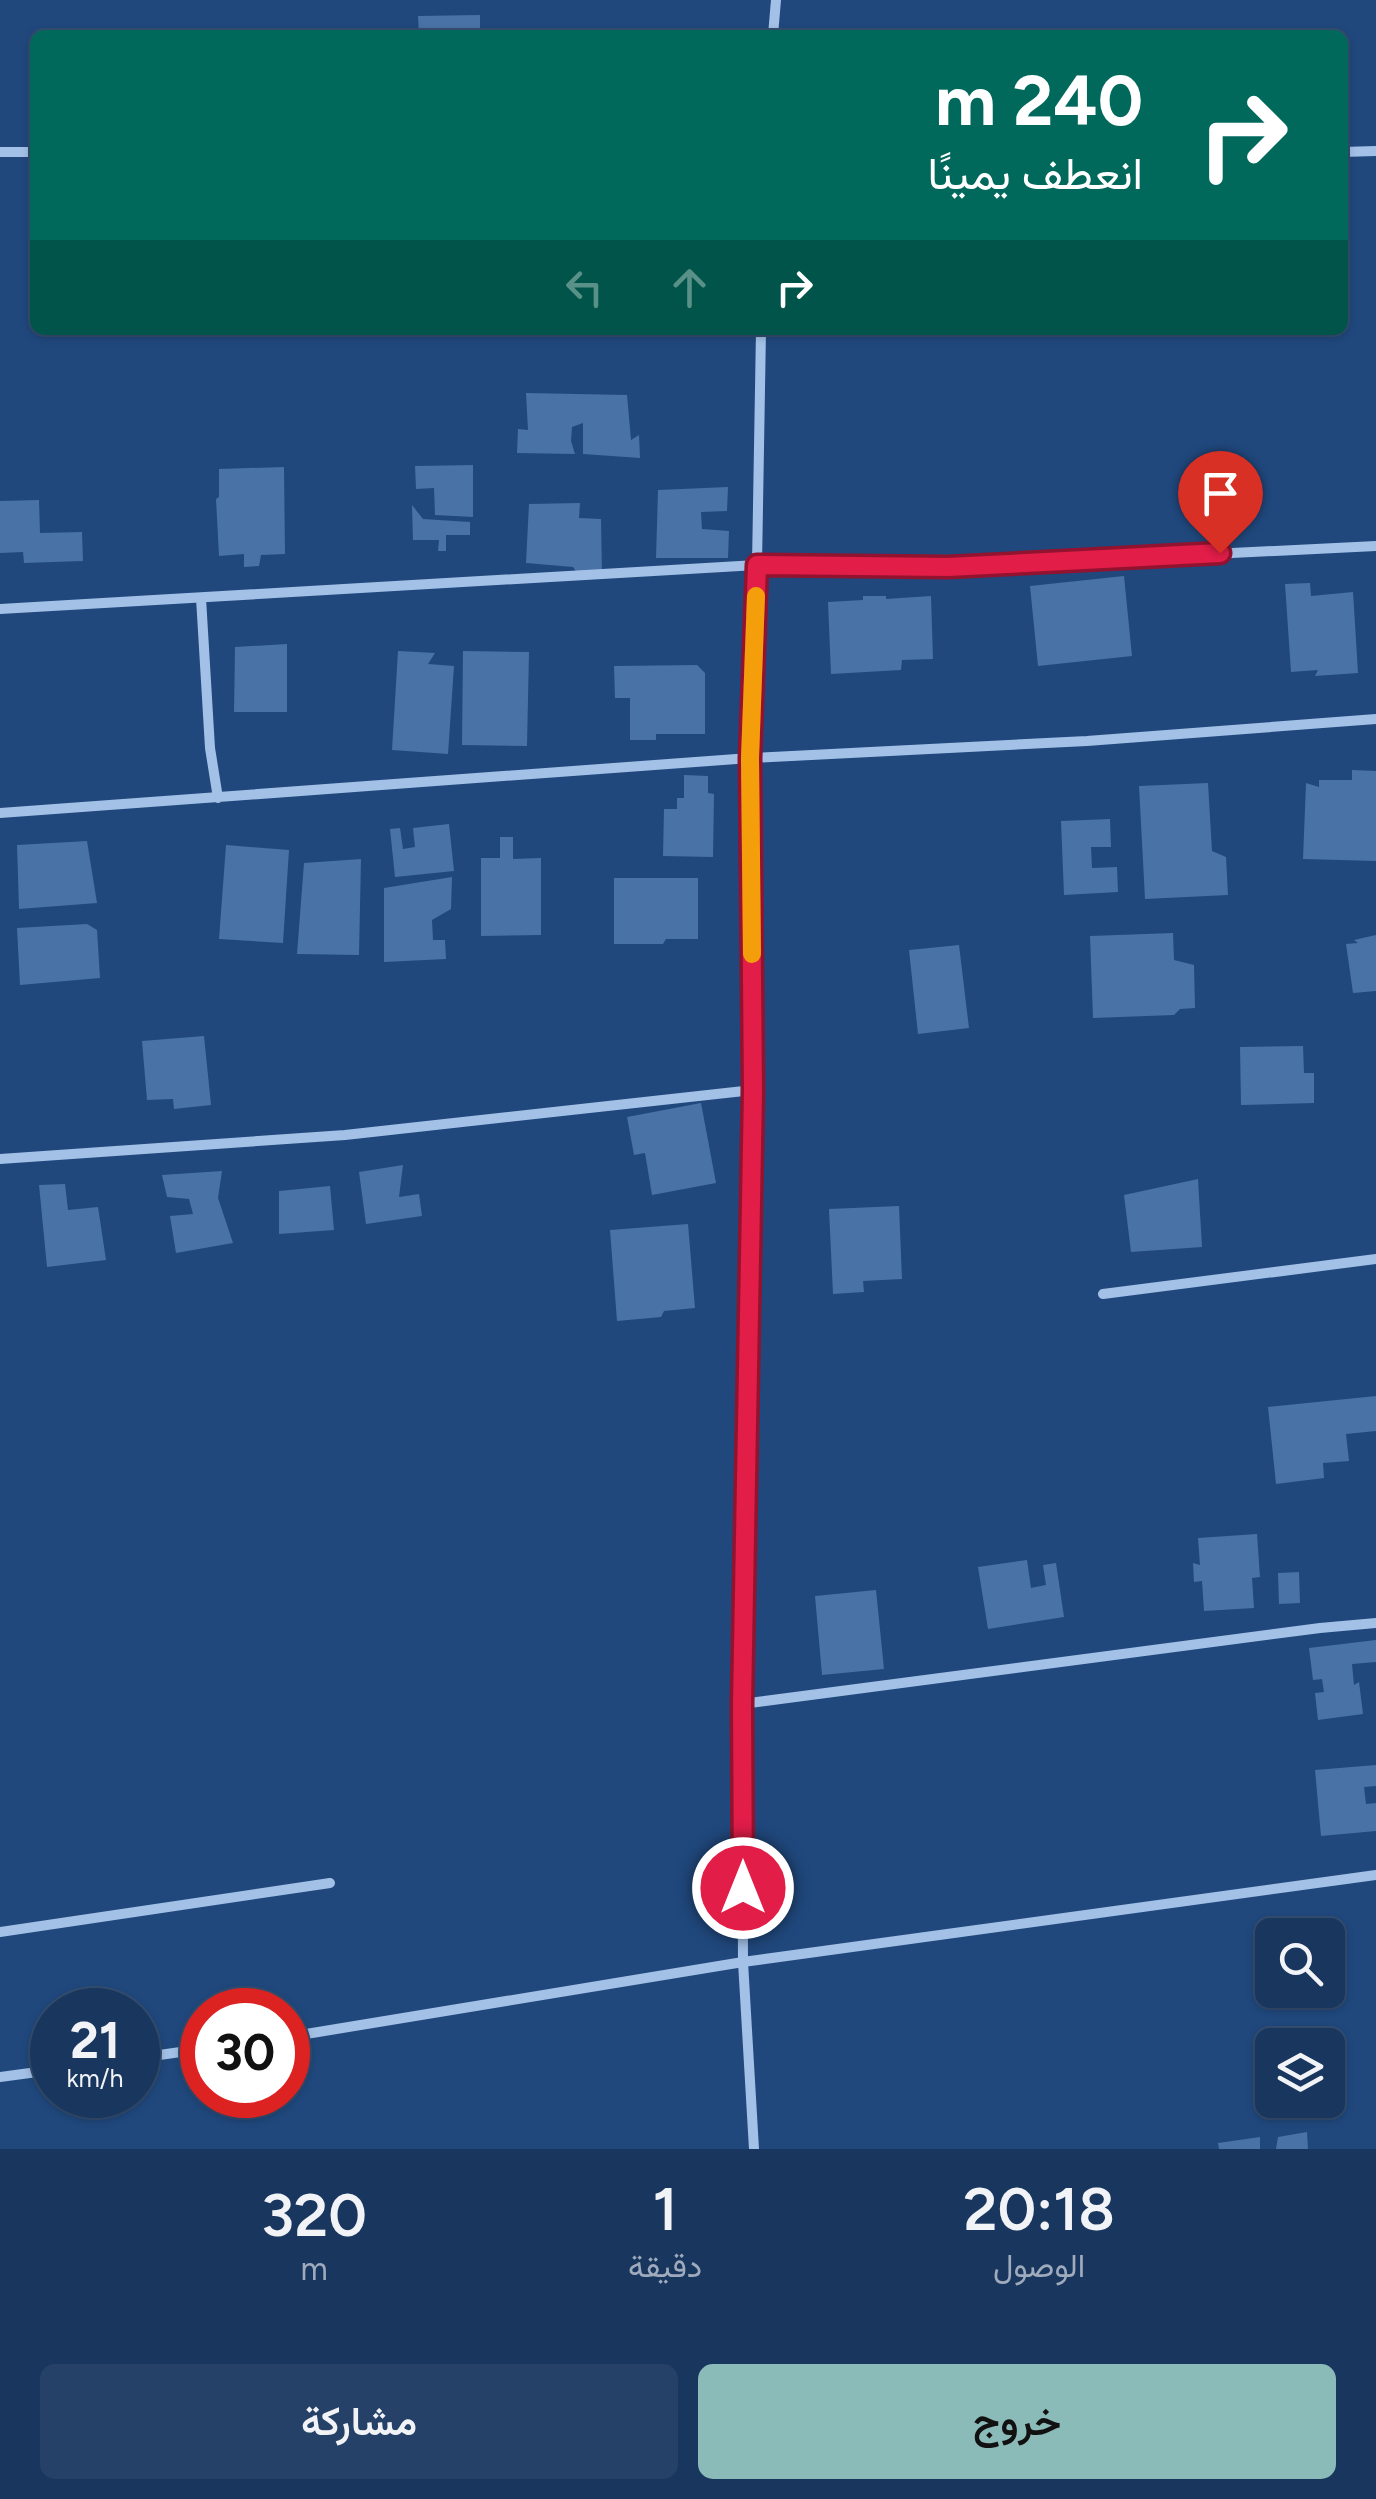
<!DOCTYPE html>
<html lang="ar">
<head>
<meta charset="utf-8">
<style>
  body { margin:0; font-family:Figtree,Vazirmatn,sans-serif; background:#254167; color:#f1f3f6; direction:rtl; height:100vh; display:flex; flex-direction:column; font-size:38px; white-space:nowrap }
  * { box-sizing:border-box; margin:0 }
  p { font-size:32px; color:#9fabbc }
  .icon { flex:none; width:55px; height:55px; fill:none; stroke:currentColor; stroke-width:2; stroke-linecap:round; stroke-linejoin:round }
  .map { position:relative; height:2149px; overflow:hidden; direction:ltr }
  .panel { display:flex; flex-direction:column; background:#18365e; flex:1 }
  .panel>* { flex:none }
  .guide { position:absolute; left:30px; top:30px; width:1318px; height:305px; border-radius:15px; box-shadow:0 2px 8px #0004,0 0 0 2px #365073; direction:rtl; background:#00695c; color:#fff; overflow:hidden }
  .controls { position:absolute; left:1255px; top:1918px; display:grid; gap:20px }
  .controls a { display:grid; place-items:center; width:90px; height:90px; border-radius:15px; background:#18365e; box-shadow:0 2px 8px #0004,0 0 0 2px #365073; font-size:50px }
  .speed { position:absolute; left:30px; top:1988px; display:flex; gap:20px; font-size:50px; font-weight:700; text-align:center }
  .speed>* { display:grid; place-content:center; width:130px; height:130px; border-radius:50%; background:#18365e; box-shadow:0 2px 8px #0004,0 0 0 2px #365073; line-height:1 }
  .speed small { font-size:25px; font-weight:400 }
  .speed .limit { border:15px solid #d22; background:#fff; color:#111 }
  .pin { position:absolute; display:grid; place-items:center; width:85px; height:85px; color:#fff; margin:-102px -42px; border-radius:50% 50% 50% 0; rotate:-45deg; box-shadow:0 0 10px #0007 }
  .pin .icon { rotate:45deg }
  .me { position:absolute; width:110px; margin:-55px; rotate:0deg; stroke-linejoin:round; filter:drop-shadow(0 0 8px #0008) }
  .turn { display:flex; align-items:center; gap:35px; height:210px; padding:0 40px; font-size:45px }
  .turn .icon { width:130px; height:130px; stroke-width:2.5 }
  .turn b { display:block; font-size:70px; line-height:85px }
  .lanes { display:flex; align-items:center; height:95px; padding:0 40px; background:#0003; justify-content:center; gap:50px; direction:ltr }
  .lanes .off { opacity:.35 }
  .eta { display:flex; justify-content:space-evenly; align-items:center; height:170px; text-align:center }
  .eta b { font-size:60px; font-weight:600; line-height:70px }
  .cta { display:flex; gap:20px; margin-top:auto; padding:20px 40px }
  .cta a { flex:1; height:115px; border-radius:15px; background:#8bbbb9; color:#111; font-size:40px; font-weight:600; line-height:115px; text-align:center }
  .cta a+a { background:#254167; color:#f1f3f6 }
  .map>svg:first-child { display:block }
  .building { fill:#4972a6 }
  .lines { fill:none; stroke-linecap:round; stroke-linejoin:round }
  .street { stroke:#a3c1e7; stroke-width:10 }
  .route-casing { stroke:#92132f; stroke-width:25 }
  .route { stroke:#e11d48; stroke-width:18 }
  .slow { stroke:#f59e0b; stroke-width:18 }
</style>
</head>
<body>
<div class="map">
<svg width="1376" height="2149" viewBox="0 0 1376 2149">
  <rect width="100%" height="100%" fill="#20487d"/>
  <path class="building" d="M480 15V35H419L418 16Z
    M526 393 627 395 631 440 639 435 640 458 583 454V423L572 427 571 441 575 454 517 453 518 429 528 430Z
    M473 465V517L435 515 434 488 416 489 415 466Z
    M284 467 285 554 261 555 259 566 244 567V554L219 556 216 499 219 497V469Z
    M728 487 727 511 701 512 702 529 729 531 728 558H656L658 490Z
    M39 500 40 533 82 532 83 561 24 563 23 552 0 553V501Z
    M580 503 579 518 601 519 602 574 577 573 573 567 526 563 529 504Z
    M412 505 423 519 470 522V535H446V551H438L439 540H413Z
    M1124 576 1132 656 1038 666 1030 586Z
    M1310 583 1311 596 1353 592 1358 673 1315 676 1318 670 1291 672 1285 584Z
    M863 596H886V599L931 596 933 659 902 660 901 670 831 674 828 602 863 600Z
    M287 644V712H234L235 647Z
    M398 651 435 653 428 664 454 666 448 754 392 750Z
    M463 651 529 652 527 746 462 745Z
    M697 665 705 673V734H656V740H630V698H615L614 666Z
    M1352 770 1376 771V861L1303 859 1306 783 1319 787V780H1352Z
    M684 775 708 776V793L714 794 713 857 663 856 664 809H677V798H684Z
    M1208 783 1212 851 1226 857 1228 895 1145 899 1139 786Z
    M1110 819 1111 847H1091L1092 868 1117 867 1118 892 1064 895 1061 821Z
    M449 824 454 871 395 877 390 829 400 828 403 849 415 847 413 828Z
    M500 837H513V859L541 858V935L481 936V858H500Z
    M87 841 97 903 19 909 17 845Z
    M226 845 289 850 283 943 219 939Z
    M361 859 359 955 297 954 304 863Z
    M452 877 451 909 432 920 433 940H445L446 959 384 962V888Z
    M614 878H698V939H666L663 944H614Z
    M87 924 97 930 100 978 20 985 17 928Z
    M1173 933 1174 960 1194 965 1195 1008 1180 1009 1174 1015 1093 1018 1090 936Z
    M1376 935V991L1353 993 1346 944 1358 943 1354 940Z
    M959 945 969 1028 918 1034 909 950Z
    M204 1036 211 1105 174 1109 173 1099 147 1100 142 1041Z
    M1303 1046 1304 1073H1314V1103L1241 1105 1240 1047Z
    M701 1103 716 1183 652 1195 645 1153 634 1155 627 1117Z
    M403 1165 399 1197 419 1194 422 1216 366 1224 359 1172Z
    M222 1171 218 1198 233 1243 176 1253 170 1216 193 1214 189 1199 167 1197 162 1175Z
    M1198 1179 1202 1247 1131 1252 1124 1195Z
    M65 1184 68 1210 98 1207 106 1260 47 1267 39 1185Z
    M330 1186 334 1230 279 1234V1191Z
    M899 1206 902 1279 863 1281 864 1292 833 1294 829 1209Z
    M688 1224 695 1308 664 1311 661 1317 617 1321 610 1230Z
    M1376 1396V1431L1346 1434 1349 1461 1323 1463 1324 1478 1276 1484 1268 1407Z
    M1257 1534 1260 1577 1252 1578 1254 1608 1204 1611 1202 1581 1194 1582 1193 1563 1200 1565 1198 1538Z
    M1027 1560 1031 1588 1046 1585 1043 1565 1056 1563 1064 1617 988 1629 978 1567Z
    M1299 1572 1300 1603 1279 1604 1278 1573Z
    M876 1590 884 1669 822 1675 815 1596Z
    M1376 1640V1662L1352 1664 1354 1685 1359 1682 1363 1714 1318 1720 1315 1693 1324 1692 1322 1679 1313 1680 1309 1648Z
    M1376 1765V1786L1364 1787 1366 1804 1376 1803V1831L1321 1836 1315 1770Z
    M1307 2132 1308 2149H1276L1278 2137Z
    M1260 2137V2149H1219L1218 2143Z"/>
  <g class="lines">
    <path class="street" d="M773 35 776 0
      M0 152H35
      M1342 152 1376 151
      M201 598 210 748 218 798
      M0 609 757 565 948 567 1376 546
      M0 813 750 758 1087 741 1376 719
      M0 1159 345 1135 753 1090
      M1103 1294 1376 1259
      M742 1704 1320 1628 1376 1623
      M0 1932 330 1883
      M288 2037 743 1962 1376 1875
      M138 2058 202 2049
      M0 2077 52 2070
      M754 2149 743 1962 742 1704 753 1090 750 758 757 565 761 330"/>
  </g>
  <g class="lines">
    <defs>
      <path id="route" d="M743 1888 742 1704 753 1090 750 758 757 565 948 567 1220 553"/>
    </defs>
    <use href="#route" class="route-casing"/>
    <use href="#route" class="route"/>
    <path class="slow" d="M752 954 750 758 756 596"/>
  </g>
</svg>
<div class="controls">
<a><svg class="icon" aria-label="search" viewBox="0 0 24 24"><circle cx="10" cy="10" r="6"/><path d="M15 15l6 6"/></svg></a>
<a><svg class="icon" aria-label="layers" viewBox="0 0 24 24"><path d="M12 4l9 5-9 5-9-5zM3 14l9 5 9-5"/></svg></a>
</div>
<div class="speed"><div>21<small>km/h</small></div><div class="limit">30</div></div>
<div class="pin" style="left:1220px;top:553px;background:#d93025"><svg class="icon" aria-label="arrive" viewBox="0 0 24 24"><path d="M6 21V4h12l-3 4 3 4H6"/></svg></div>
<svg class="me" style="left:743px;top:1888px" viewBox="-20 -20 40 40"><circle r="17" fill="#e11d48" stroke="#fff" stroke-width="3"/><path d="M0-11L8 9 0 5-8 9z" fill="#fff"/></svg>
<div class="guide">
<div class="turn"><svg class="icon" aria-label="right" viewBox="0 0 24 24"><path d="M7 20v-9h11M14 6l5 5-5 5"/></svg><div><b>240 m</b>انعطف يمينًا</div></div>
<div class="lanes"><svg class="icon off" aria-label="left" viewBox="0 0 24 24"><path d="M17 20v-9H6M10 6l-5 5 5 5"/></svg><svg class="icon off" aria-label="ahead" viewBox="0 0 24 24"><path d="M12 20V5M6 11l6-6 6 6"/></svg><svg class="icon" aria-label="right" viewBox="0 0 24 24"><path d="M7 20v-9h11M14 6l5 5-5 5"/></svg></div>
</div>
</div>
<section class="panel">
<div class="eta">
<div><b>20:18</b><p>الوصول</p></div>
<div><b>1</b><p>دقيقة</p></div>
<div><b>320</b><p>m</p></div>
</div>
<div class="cta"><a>خروج</a><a>مشاركة</a></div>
</section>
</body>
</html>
